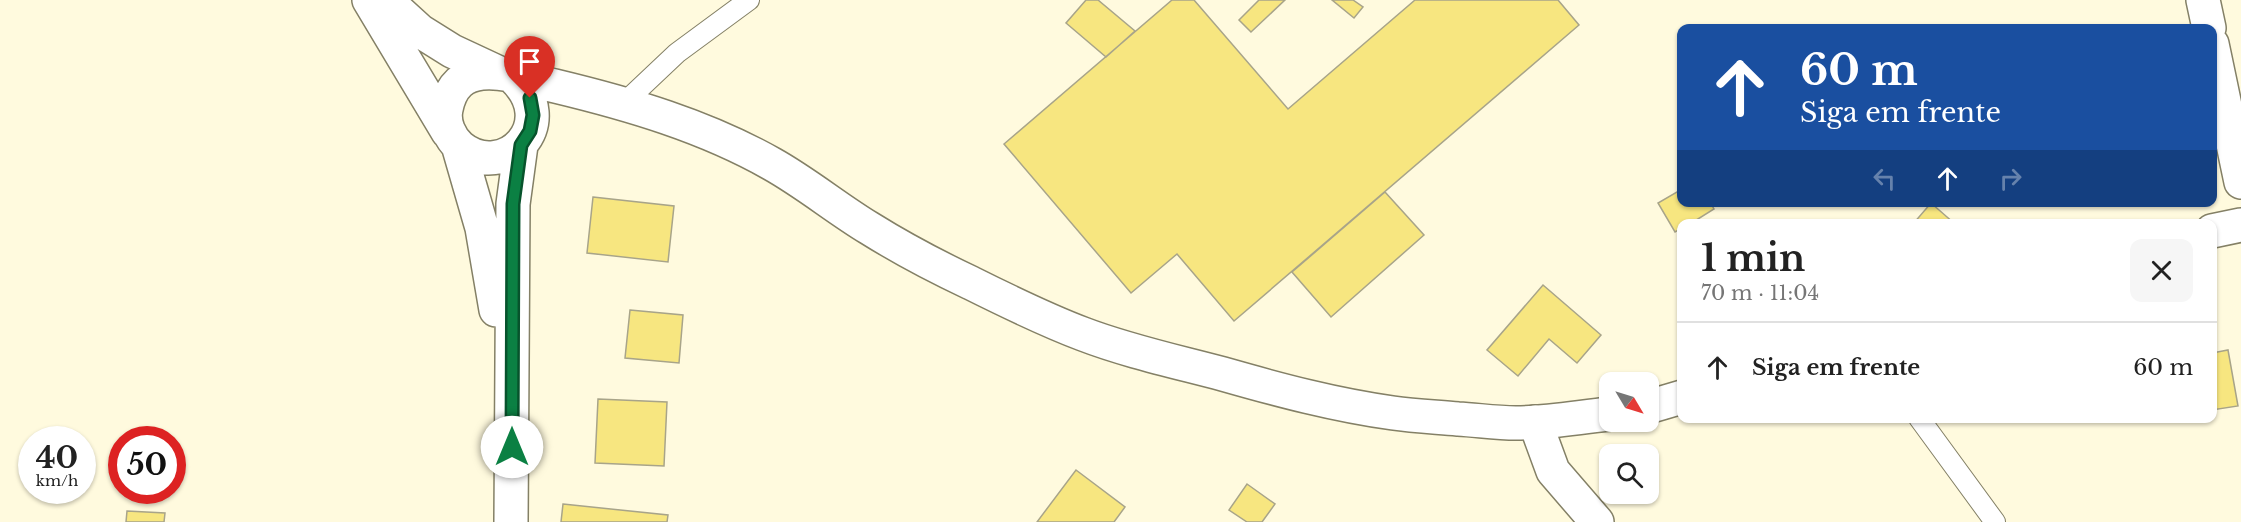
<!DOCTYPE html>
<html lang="pt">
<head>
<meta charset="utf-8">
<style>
  body { margin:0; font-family:"Libre Baskerville",serif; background:#f6f6f6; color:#222; height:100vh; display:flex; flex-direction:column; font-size:22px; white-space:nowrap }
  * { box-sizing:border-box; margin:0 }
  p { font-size:20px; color:#767676 }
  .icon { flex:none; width:33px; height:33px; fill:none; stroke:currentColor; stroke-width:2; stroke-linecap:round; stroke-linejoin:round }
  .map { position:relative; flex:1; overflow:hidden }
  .side { position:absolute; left:1677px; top:219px; width:540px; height:204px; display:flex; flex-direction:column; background:#fff; border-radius:12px; box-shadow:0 2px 4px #0004 }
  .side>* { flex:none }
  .guide { position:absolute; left:1677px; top:24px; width:540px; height:183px; border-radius:12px; box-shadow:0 2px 4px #0004; background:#1a4fa0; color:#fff; overflow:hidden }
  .needle { width:39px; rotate:128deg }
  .controls { position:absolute; left:1599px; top:372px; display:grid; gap:12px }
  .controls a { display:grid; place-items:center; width:60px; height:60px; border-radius:12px; background:#fff; box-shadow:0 2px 4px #0004; font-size:30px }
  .speed { position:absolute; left:18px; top:426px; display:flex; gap:12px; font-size:30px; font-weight:700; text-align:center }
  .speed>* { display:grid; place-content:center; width:78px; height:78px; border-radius:50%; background:#fff; box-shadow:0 2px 4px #0004; line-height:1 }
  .speed small { font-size:15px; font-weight:400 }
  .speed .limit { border:9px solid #d22; background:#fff; color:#111 }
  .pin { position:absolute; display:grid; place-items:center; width:51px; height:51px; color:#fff; margin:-62px -26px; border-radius:50% 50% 50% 0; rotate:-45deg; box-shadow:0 0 6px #0007 }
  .pin .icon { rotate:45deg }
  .me { position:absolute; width:66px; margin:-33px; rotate:0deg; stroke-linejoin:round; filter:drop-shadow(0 0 4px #0008) }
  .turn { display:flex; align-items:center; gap:21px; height:126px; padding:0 24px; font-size:27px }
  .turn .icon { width:78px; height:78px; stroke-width:2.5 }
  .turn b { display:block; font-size:42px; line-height:51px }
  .lanes { display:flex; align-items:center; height:57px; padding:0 24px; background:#0003; justify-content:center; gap:30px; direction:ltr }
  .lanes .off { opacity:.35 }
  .round { display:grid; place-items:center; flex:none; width:63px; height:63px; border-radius:12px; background:#f6f6f6 }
  .headline { display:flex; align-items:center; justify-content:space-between; height:102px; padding:0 24px }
  h1 { font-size:36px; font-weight:700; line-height:45px }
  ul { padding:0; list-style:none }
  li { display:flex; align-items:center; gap:18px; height:90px; padding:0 24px; border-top:2px solid #e0e0e0 }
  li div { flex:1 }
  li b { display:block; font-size:22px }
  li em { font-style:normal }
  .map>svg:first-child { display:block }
  .building { fill:#f7e680; stroke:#a8a489; stroke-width:1.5 }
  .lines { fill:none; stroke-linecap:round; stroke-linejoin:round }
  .lane-casing { stroke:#848066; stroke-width:22 }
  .street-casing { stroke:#848066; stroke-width:36 }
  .secondary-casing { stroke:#848066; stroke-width:36 }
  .lane { stroke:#fff; stroke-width:20 }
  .street { stroke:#fff; stroke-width:33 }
  .secondary { stroke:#fff; stroke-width:33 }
  .route-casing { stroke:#07532c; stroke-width:15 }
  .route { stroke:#0b8043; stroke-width:10 }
</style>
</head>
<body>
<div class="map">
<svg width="2241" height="522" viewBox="0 0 2241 522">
  <rect width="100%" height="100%" fill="#fffade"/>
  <path class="building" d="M1086 0H1098L1135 31 1106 57 1066 23Z
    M1172 0H1194L1288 109 1415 0H1558L1579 25 1234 321 1177 254 1131 293 1004 144Z
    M1259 0H1285L1251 32 1239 20Z
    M1332 0H1353L1363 7 1354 18Z
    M1682 189V202H1710L1714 209 1690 224H1682V228L1675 232 1658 203Z
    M1385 192 1424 235 1331 317 1292 272Z
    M593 197 674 206 668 262 587 253Z
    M1931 203 1955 224H1913Z
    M1543 285 1601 335 1577 363 1549 339 1518 376 1487 350Z
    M630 310 683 315 679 363 625 358Z
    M2228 350 2238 406 2212 410V353Z
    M598 399 667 402 664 466 595 463Z
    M1076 470 1125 507 1114 522H1037Z
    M1247 484 1275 504 1262 522H1247L1229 510Z
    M563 504 668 515 667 522H561Z
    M127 511 165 513 164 522H126Z"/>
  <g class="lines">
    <defs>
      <path id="lane" d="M623 104 677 53 749 0
        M1919 418 1995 522"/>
      <path id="street" d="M2203 0 2209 28
        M2212 44 2241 182
        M1535 422 1553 471 1597 522"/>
      <path id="secondary" d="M369 0 448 132
        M386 0 420 31 452 51 497 72
        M512 76C564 123 504 183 460 147 450 138 443 123 446 109 457 52 516 77 555 86 630 104 705 126 772 164 806 183 836 208 869 228 901 248 937 267 971 283 1007 301 1046 320 1083 334 1127 351 1178 362 1223 374 1279 390 1335 405 1393 413 1414 416 1436 417 1458 419 1477 420 1496 423 1516 423 1547 423 1579 417 1610 414
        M458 145 482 228 496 310
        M2212 231 2241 225
        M1648 407 1682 397
        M511 522 513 204 521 145"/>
    </defs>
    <use href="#lane" class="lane-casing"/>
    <use href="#street" class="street-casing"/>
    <use href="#secondary" class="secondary-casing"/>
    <use href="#lane" class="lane"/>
    <use href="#street" class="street"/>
    <use href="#secondary" class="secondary"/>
  </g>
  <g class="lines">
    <defs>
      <path id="route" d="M512 447 513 204 521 145 530 131 533 115 530 98"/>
    </defs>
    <use href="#route" class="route-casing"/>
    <use href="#route" class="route"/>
  </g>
</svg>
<div class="controls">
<a><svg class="needle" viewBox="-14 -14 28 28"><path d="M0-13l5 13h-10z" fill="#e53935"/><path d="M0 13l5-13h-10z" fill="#767676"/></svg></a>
<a><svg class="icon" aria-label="search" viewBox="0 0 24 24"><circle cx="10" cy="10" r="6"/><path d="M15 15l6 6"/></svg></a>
</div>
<div class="speed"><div>40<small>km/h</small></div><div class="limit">50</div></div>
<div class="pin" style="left:530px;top:98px;background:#d93025"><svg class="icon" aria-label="arrive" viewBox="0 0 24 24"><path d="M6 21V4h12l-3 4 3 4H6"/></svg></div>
<svg class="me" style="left:512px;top:447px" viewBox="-20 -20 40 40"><circle r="19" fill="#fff"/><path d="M0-13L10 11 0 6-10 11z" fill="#0b8043"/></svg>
<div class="guide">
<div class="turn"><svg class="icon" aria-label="ahead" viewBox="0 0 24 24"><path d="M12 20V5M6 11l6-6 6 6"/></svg><div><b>60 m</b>Siga em frente</div></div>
<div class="lanes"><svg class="icon off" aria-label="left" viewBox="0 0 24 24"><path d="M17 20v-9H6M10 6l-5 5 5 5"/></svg><svg class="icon" aria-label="ahead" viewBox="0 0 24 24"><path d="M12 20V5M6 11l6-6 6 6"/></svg><svg class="icon off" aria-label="right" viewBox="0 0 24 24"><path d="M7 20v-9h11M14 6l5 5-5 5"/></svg></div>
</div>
<section class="side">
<div class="headline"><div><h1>1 min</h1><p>70 m · 11:04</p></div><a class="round"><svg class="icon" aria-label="close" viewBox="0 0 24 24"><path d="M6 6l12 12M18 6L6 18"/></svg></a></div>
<ul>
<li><svg class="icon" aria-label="ahead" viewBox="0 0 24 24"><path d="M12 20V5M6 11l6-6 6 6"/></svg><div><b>Siga em frente</b></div><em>60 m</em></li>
</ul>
</section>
</div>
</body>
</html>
